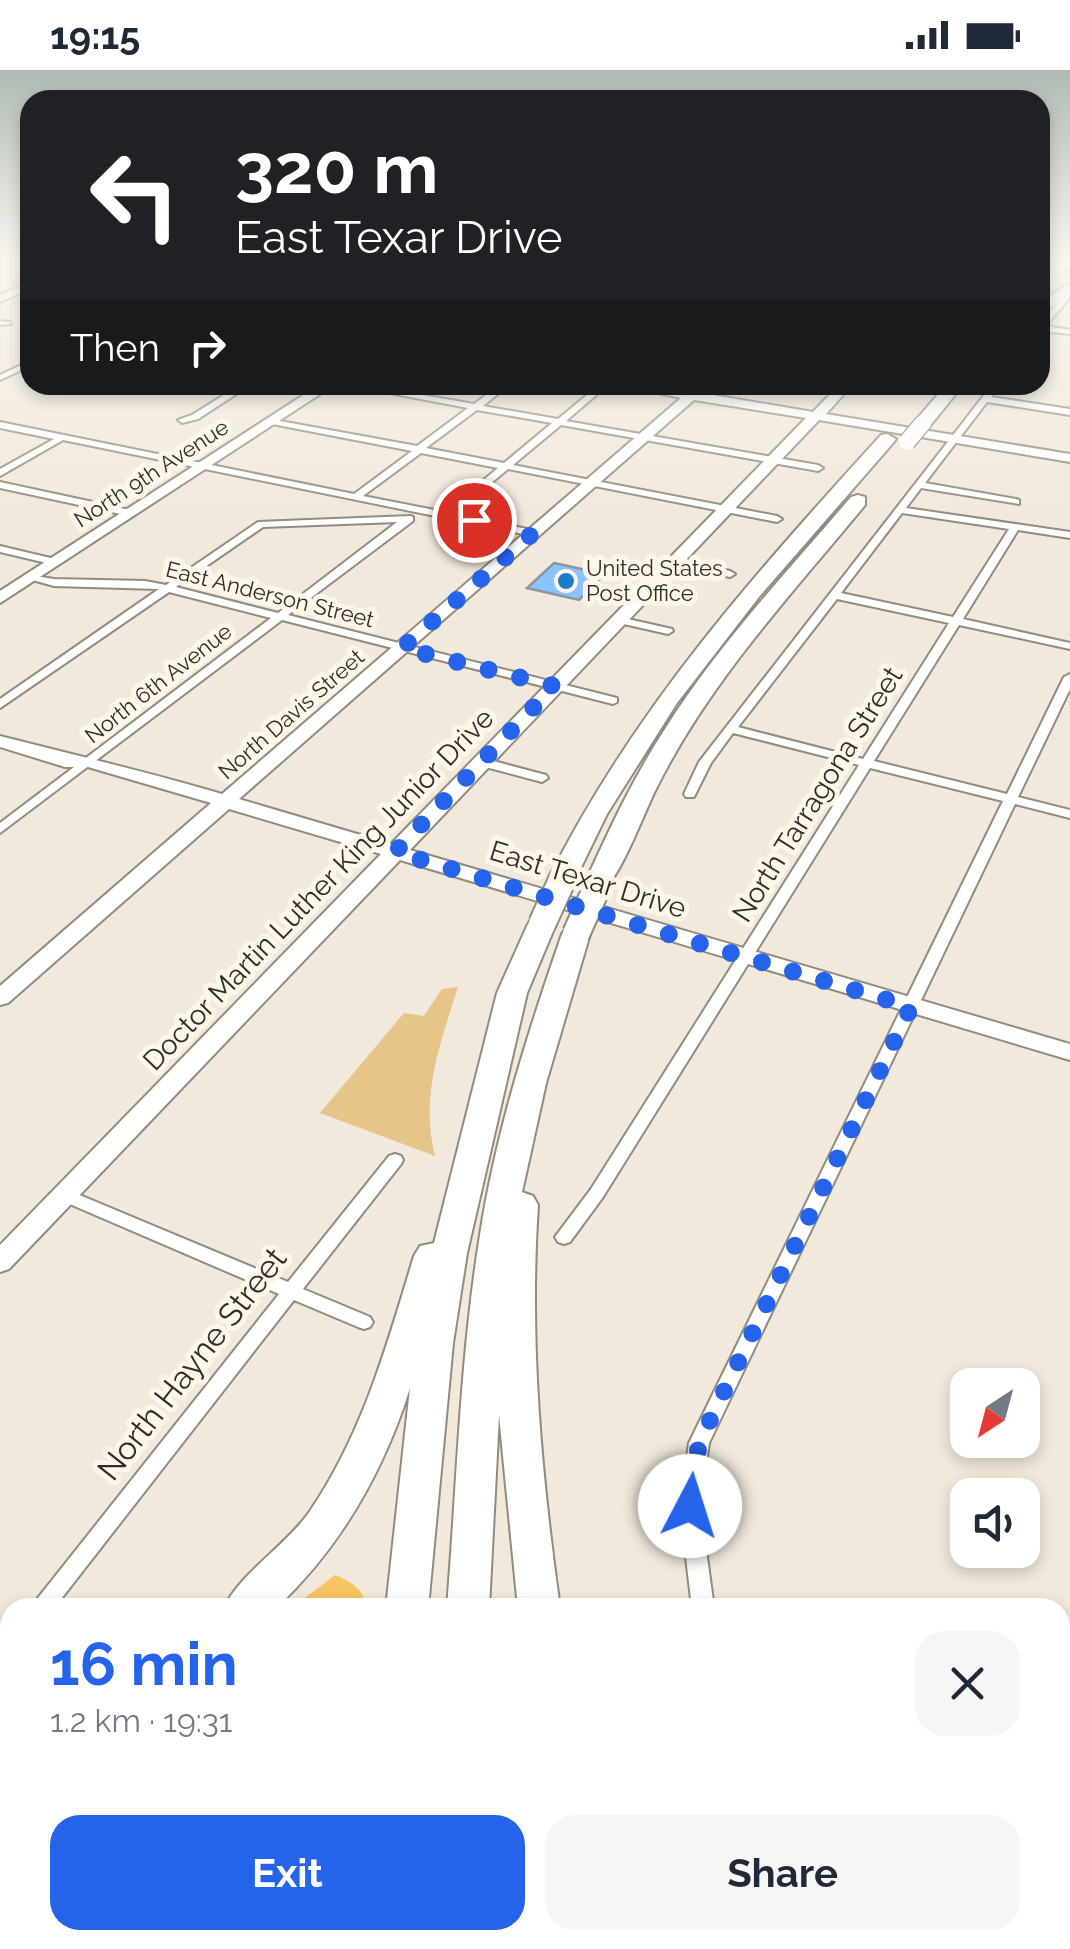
<!DOCTYPE html>
<html lang="en">
<head>
<meta charset="utf-8">
<style>
  body { margin:0; font-family:Raleway,sans-serif; background:#f6f6f7; color:#1f2937; height:100vh; display:flex; flex-direction:column; font-size:38px; white-space:nowrap }
  * { box-sizing:border-box; margin:0 }
  p { font-size:32px; color:#747a83 }
  .icon { flex:none; width:55px; height:55px; fill:none; stroke:currentColor; stroke-width:2; stroke-linecap:round; stroke-linejoin:round }
  .map { position:relative; flex:1; overflow:hidden }
  .panel { position:absolute; left:0px; top:1528px; width:1070px; height:352px; display:flex; flex-direction:column; background:#fff; border-radius:30px 30px 0 0; box-shadow:0 5px 15px #0003 }
  .panel>* { flex:none }
  .guide { position:absolute; left:20px; top:20px; width:1030px; height:305px; border-radius:30px; box-shadow:0 5px 15px #0003; background:#202124; color:#fff; overflow:hidden }
  .needle { width:65px; rotate:216deg }
  .fabs { position:absolute; left:950px; top:1298px; display:grid; gap:20px }
  .fabs a { display:grid; place-items:center; width:90px; height:90px; border-radius:20px; background:#fff; box-shadow:0 5px 15px #0003; font-size:50px }
  .pin { position:absolute; display:grid; place-items:center; width:85px; height:85px; color:#fff; margin:-42px; border:5px solid #fff; border-radius:50%; box-shadow:0 2px 10px #0007 }
  .me { position:absolute; width:110px; margin:-55px; rotate:5deg; stroke-linejoin:round; filter:drop-shadow(0 0 8px #0008) }
  .turn { display:flex; align-items:center; gap:35px; height:210px; padding:0 50px; font-size:45px }
  .turn .icon { width:130px; height:130px; stroke-width:2.5 }
  .turn b { display:block; font-size:70px; line-height:85px }
  .then { display:flex; align-items:center; height:95px; padding:0 50px; background:#0003; gap:20px; font-size:38px }
  .round { display:grid; place-items:center; flex:none; width:105px; height:105px; border-radius:30px; background:#f6f6f7 }
  .overview { display:flex; align-items:center; justify-content:space-between; height:170px; padding:0 50px }
  h1 { font-size:60px; font-weight:700; line-height:75px; color:#2563eb }
  .button { display:flex; gap:20px; margin-top:auto; padding:20px 50px }
  .button a { flex:1; height:115px; border-radius:30px; background:#2563eb; color:#fff; font-size:40px; font-weight:700; line-height:115px; text-align:center }
  .button a+a { background:#f6f6f7; color:#1f2937 }
  .status { display:flex; justify-content:space-between; align-items:center; height:70px; padding:0 50px; background:#fff; direction:ltr }
  .status svg { height:28px; fill:currentColor }
  .map>svg:first-child { display:block }
  .green { fill:#e7c488 }
  .water { fill:#f9c563 }
  .building { fill:#88c5fe; stroke:#8a95a0; stroke-width:2.5 }
  .lines { fill:none; stroke-linecap:round; stroke-linejoin:round }
  .street-casing { stroke:#928b7e; stroke-width:4 }
  .secondary-casing { stroke:#928b7e; stroke-width:4 }
  .highway-casing { stroke:#928b7e; stroke-width:4 }
  .street { fill:#fff; fill-rule:evenodd }
  .secondary { fill:#fff; fill-rule:evenodd }
  .highway { fill:#fff; fill-rule:evenodd }
  .highway-bridge-far1-casing { stroke:#928b7e; stroke-width:19; stroke-linecap:butt }
  .highway-bridge-casing { stroke:#928b7e; stroke-width:30; stroke-linecap:butt }
  .highway-bridge-far1 { stroke:#fff; stroke-width:16 }
  .highway-bridge { stroke:#fff; stroke-width:26 }
  .route { stroke:#2563eb; stroke-width:18; stroke-dasharray:0 32.4 }
  .poi-dot { fill:#1b7dc9; stroke:#fef6e8; stroke-width:4 }
  .labels { text-anchor:middle; stroke-width:10; stroke-linejoin:round; paint-order:stroke }
  .far-street-label { font-size:22px; fill:#312e29; stroke:#fef6e8 }
  .far-poi-label { font-size:22px; fill:#312e29; stroke:#fef6e8; text-anchor:start }
  .street-label { font-size:28px; fill:#312e29; stroke:#fef6e8 }
  .near-street-label { font-size:32px; fill:#312e29; stroke:#fef6e8 }
</style>
</head>
<body>
<div class="status"><b>19:15</b><svg viewBox="0 0 49 12"><path d="M0 12V9h3v3zM5 12V6h3v6zM10 12V3h3v9zM15 12V0h3v12zM26 1h20v11H26zM47 4h2v5h-2z"/></svg></div>
<div class="map">
<svg width="1070" height="1879" viewBox="0 0 1070 1879">
  <rect width="100%" height="100%" fill="#f1e9db"/>
  <path class="green" d="M458 917C440 974 420 1026 435 1086L320 1043 404 943 424 946 442 919Z"/>
  <path class="water" d="M335 1505C352 1512 364 1519 366 1537H293Z
    M0 1791 10 1792V1870H206L211 1879H0Z"/>
  <path class="building" d="M554 493 605 504 579 530 527 518Z"/>
  <g class="lines">
    <defs>
      <path id="street" d="M1067 220H1070V227L1046 256 1070 260V264L1040 261V254Z
        M0 251 10 252 11 254 0 255Z
        M30 291V296L0 310V305Z
        M240 315H250L198 349 182 353 178 350 192 345Z
        M347 315H365L474 334 500 315H509L483 336 558 349 599 315H608L566 351 818 395 823 398 818 401 561 355 513 395 777 446 782 449 777 452 508 399 454 444 537 461 538 463 533 466 63 370 0 406V399L54 369 0 358V352L354 424 412 381 272 354 269 353V349L417 376 468 338ZM477 340 552 353 504 393 426 378ZM421 383 498 398 445 442 363 426Z
        M992 315H1000L991 327 1070 339V345L987 332 925 413 1016 429 1019 430V434L921 418 906 438 1070 462V468L1018 460 963 549 1070 573V579L959 555 874 691 1007 724 1064 607 1070 604V619L1018 727 1070 740V748L1015 734 709 1373 700 1436 714 1538H692L680 1436 689 1373 1003 731 870 698 603 1127 570 1172 564 1174 558 1172 555 1167 591 1119 859 695 733 663 711 693 694 727H686L684 724 699 692ZM902 443 1009 459 953 547 841 523ZM837 529 949 553 863 689 738 657Z
        M0 412 130 440 135 443 130 446 0 418Z
        M410 446 413 447V451L288 545 617 628V632L613 634 282 550 0 763V753L271 548 169 522 0 638V629L159 519 54 516 29 509V505L54 509 145 511 166 515 258 452ZM397 452 278 543 176 517 263 457Z
        M0 476 59 490 60 492 55 495 0 482Z
        M674 489 730 501 735 504 730 507 670 494V490Z
        M619 547 672 559 673 561 668 564 615 552 614 550Z
        M482 688 546 705 548 708 542 712 478 695V689Z
        M395 1084 401 1086 403 1090 401 1094 303 1219 370 1247 373 1252 370 1257 364 1259 358 1257 294 1230 54 1538H30L279 1224 58 1129 56 1125 58 1121H70L288 1212 389 1086Z
        M10 1572V1605L2 1609 0 1608V1579L2 1575Z"/>
      <path id="secondary" d="M1040 189 1070 193V199L1040 195Z
        M30 212V219L0 232V225Z
        M319 315H334L0 533V521Z
        M622 315 688 321 696 315H709L701 323 813 342 839 315H852L826 344 1070 384V392L819 350 410 780 1070 974V990L400 790 9 1199 0 1202V1175L381 784 229 739 8 933 0 935V916L211 733 88 697H65L0 677V666C74 685 148 702 222 724L681 328ZM694 330 806 348 391 774 239 729Z"/>
      <path id="highway" d="M1040 188H1049L1040 194Z
        M1070 213V224L1040 245V233Z
        M946 315H963L929 357H917V349Z
        M887 364 896 369 893 373 759 527 677 633 607 744 574 812H554L550 806C636 636 754 505 881 365Z
        M858 425 865 427V435C790 526 709 612 656 719 645 740 617 818 598 823L588 821 584 815C608 762 633 708 665 659 718 575 787 502 851 427Z
        M542 845 552 848 556 854 527 923 467 1183 453 1273 428 1538H386L410 1318C383 1403 341 1477 276 1538H224C238 1505 288 1474 310 1441 363 1363 387 1275 414 1186L420 1176 434 1173 497 923 528 854 532 848Z
        M576 855 586 858 590 864 546 1013 522 1122 533 1126 538 1135C529 1271 541 1403 560 1538H518L499 1345 489 1538H447C457 1414 460 1288 480 1165 496 1062 528 962 562 864L566 858Z
        M10 1633V1677L0 1682V1636Z
        M10 1696V1742L0 1743V1697Z
        M246 1870H297L301 1879H250Z
        M347 1870H397V1879H347Z
        M422 1870H472L471 1879H421Z
        M589 1870H639L641 1879H591Z"/>
    </defs>
    <use href="#street" class="street-casing"/>
    <use href="#secondary" class="secondary-casing"/>
    <use href="#highway" class="highway-casing"/>
    <use href="#street" class="street"/>
    <use href="#secondary" class="secondary"/>
    <use href="#highway" class="highway"/>
    <defs>
      <path id="highway-bridge-far1" d="M1051 202 1067 188
        M907 372 923 353"/>
      <path id="highway-bridge" d="M542 854 564 806
        M576 864 598 815"/>
    </defs>
    <use href="#highway-bridge-far1" class="highway-bridge-far1-casing"/>
    <use href="#highway-bridge" class="highway-bridge-casing"/>
    <use href="#highway-bridge-far1" class="highway-bridge-far1"/>
    <use href="#highway-bridge" class="highway-bridge"/>
  </g>
  <linearGradient id="sky" x2="0" y2="1"><stop stop-color="#afbbb3"/><stop offset="0.42" stop-color="#f9f5ef"/><stop offset="1" stop-color="#f9f5ef" stop-opacity="0"/></linearGradient>
  <rect width="1070" height="451" fill="url(#sky)"/>
  <g class="lines">
    <path class="route" d="M474 450 533 463 402 578 554 616 395 782 911 937 699 1373 690 1436"/>
  </g>
  <circle class="poi-dot" cx="566" cy="511" r="10"/>
  <g class="labels">
    <g class="far-street-label">
      <text transform="translate(151 403) rotate(-33)" y="8">North 9th Avenue</text>
      <text transform="translate(270 524) rotate(14)" y="8">East Anderson Street</text>
      <text transform="translate(158 613) rotate(-38)" y="8">North 6th Avenue</text>
      <text transform="translate(291 644) rotate(-41)" y="8">North Davis Street</text>
    </g>
    <g class="far-poi-label">
      <text x="586" y="506">United States<tspan x="586" dy="25">Post Office</tspan></text>
    </g>
    <g class="street-label">
      <text transform="translate(817 724) rotate(-58)" y="10">North Tarragona Street</text>
      <text transform="translate(588 809) rotate(17)" y="10">East Texar Drive</text>
      <text transform="translate(318 819) rotate(-46)" y="10">Doctor Martin Luther King Junior Drive</text>
    </g>
    <g class="near-street-label">
      <text transform="translate(192 1294) rotate(-52)" y="11">North Hayne Street</text>
    </g>
  </g>
</svg>
<div class="fabs">
<a><svg class="needle" viewBox="-14 -14 28 28"><path d="M0-13l5 13h-10z" fill="#e53935"/><path d="M0 13l5-13h-10z" fill="#747a83"/></svg></a>
<a><svg class="icon" aria-label="sound" viewBox="0 0 24 24"><path d="M4 9h4l5-4v14l-5-4H4zM17 9q2 3 0 6"/></svg></a>
</div>
<div class="pin" style="left:474px;top:450px;background:#d93025"><svg class="icon" aria-label="arrive" viewBox="0 0 24 24"><path d="M6 21V4h12l-3 4 3 4H6"/></svg></div>
<svg class="me" style="left:690px;top:1436px" viewBox="-20 -20 40 40"><circle r="19" fill="#fff"/><path d="M0-13L10 11 0 6-10 11z" fill="#2563eb"/></svg>
<div class="guide">
<div class="turn"><svg class="icon" aria-label="left" viewBox="0 0 24 24"><path d="M17 20v-9H6M10 6l-5 5 5 5"/></svg><div><b>320 m</b>East Texar Drive</div></div>
<div class="then">Then<svg class="icon" aria-label="right" viewBox="0 0 24 24"><path d="M7 20v-9h11M14 6l5 5-5 5"/></svg></div>
</div>
<section class="panel">
<div class="overview"><div><h1>16 min</h1><p>1.2 km · 19:31</p></div><a class="round"><svg class="icon" aria-label="close" viewBox="0 0 24 24"><path d="M6 6l12 12M18 6L6 18"/></svg></a></div>
<div class="button"><a>Exit</a><a>Share</a></div>
</section>
</div>
</body>
</html>
